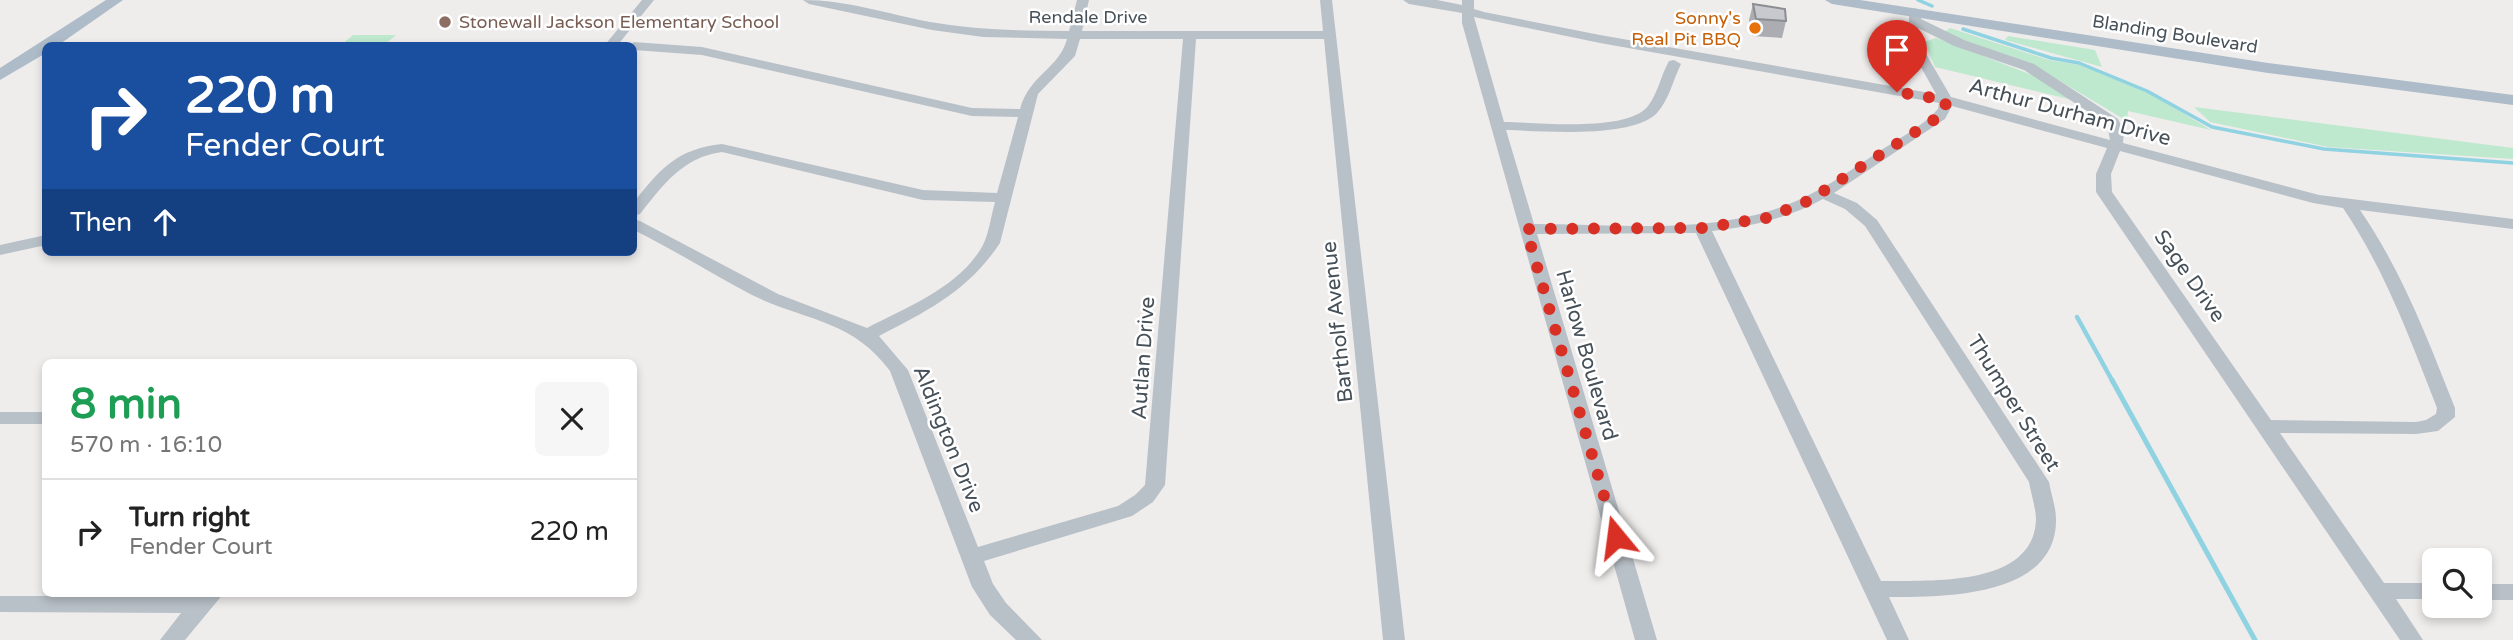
<!DOCTYPE html>
<html lang="en">
<head>
<meta charset="utf-8">
<style>
  body { margin:0; font-family:"Varela Round",sans-serif; background:#f6f6f6; color:#222; height:100vh; display:flex; flex-direction:column; font-size:26px; white-space:nowrap }
  * { box-sizing:border-box; margin:0 }
  p { font-size:23px; color:#767676 }
  .icon { flex:none; width:38px; height:38px; fill:none; stroke:currentColor; stroke-width:2; stroke-linecap:round; stroke-linejoin:round }
  .map { position:relative; flex:1; overflow:hidden }
  .sheet { position:absolute; left:42px; top:359px; width:595px; height:238px; display:flex; flex-direction:column; background:#fff; border-radius:10px; box-shadow:0 4px 10px #0003 }
  .sheet>* { flex:none }
  .banner { position:absolute; left:42px; top:42px; width:595px; height:214px; border-radius:10px; box-shadow:0 4px 10px #0003; background:#1a4fa0; color:#fff; overflow:hidden }
  .buttons { position:absolute; left:2422px; top:548px; display:grid; gap:14px }
  .buttons a { display:grid; place-items:center; width:70px; height:70px; border-radius:10px; background:#fff; box-shadow:0 4px 10px #0003; font-size:35px }
  .pin { position:absolute; display:grid; place-items:center; width:60px; height:60px; color:#fff; margin:-72px -30px; border-radius:50% 50% 50% 0; rotate:-45deg; box-shadow:0 0 7px #0007 }
  .pin .icon { rotate:45deg }
  .me { position:absolute; width:77px; margin:-38px; rotate:344deg; stroke-linejoin:round; filter:drop-shadow(0 0 5px #0008) }
  .turn { display:flex; align-items:center; gap:24px; height:147px; padding:0 28px; font-size:32px }
  .turn .icon { width:91px; height:91px; stroke-width:2.5 }
  .turn b { display:block; font-size:49px; line-height:60px }
  .then { display:flex; align-items:center; height:66px; padding:0 28px; background:#0003; gap:14px; font-size:26px }
  .round { display:grid; place-items:center; flex:none; width:74px; height:74px; border-radius:10px; background:#f6f6f6 }
  .head { display:flex; align-items:center; justify-content:space-between; height:119px; padding:0 28px }
  h1 { font-size:42px; font-weight:800; line-height:52px; color:#1e9e55 }
  ul { padding:0; list-style:none }
  li { display:flex; align-items:center; gap:21px; height:105px; padding:0 28px; border-top:2px solid #e0e0e0 }
  li div { flex:1 }
  li b { display:block; font-size:26px }
  li em { font-style:normal }
  .map>svg:first-child { display:block }
  .green { fill:#bee9ce }
  .lines { fill:none; stroke-linecap:round; stroke-linejoin:round }
  .stream-far2 { stroke:#8fd2e2; stroke-width:3.5 }
  .stream-far1 { stroke:#8fd2e2; stroke-width:4.5 }
  .stream { stroke:#8fd2e2; stroke-width:5 }
  .minor { fill:#b9c1c8; fill-rule:evenodd }
  .major { fill:#aebcc9; fill-rule:evenodd }
  .wall { fill:#abadb2 }
  .building { fill:#c7c9cf; stroke:#8b8d91; stroke-width:2 }
  .route { stroke:#d93025; stroke-width:12; stroke-dasharray:0 21.6 }
  .education-dot { fill:#8d6e63; stroke:#fff; stroke-width:2.5 }
  .food-dot { fill:#e8710a; stroke:#fff; stroke-width:2.5 }
  .labels { text-anchor:middle; stroke-width:5; stroke-linejoin:round; paint-order:stroke }
  .far-street-label { font-size:18px; fill:#465058; stroke:#fff }
  .far-food-label { font-size:18px; fill:#c56008; stroke:#fff; text-anchor:end }
  .far-education-label { font-size:18px; fill:#785e54; stroke:#fff; text-anchor:start }
  .street-label { font-size:21px; fill:#465058; stroke:#fff }
</style>
</head>
<body>
<div class="map">
<svg width="2513" height="640" viewBox="0 0 2513 640">
  <rect width="100%" height="100%" fill="#efecec"/>
  <path class="green" d="M1950 28 2049 60 2080 65 2145 90 2211 130 2128 111 2127 121 2030 63 1943 33Z
    M353 35H396L384 45H341Z
    M2008 36 2095 50 2102 67 2005 40Z
    M1936 38 2050 82 2081 102 1935 67 1924 42Z
    M2194 107 2513 148V159L2328 147 2210 122Z"/>
  <g class="lines">
    <path class="stream-far2" d="M1918 0 1932 6
      M1963 29 2051 58 2079 63 2147 91 2212 127 2324 149 2513 163"/>
    <path class="stream-far1" d="M2077 317 2113 382"/>
    <path class="stream" d="M2112 380 2255 640"/>
    <path class="minor" d="M642 0H654L617 46H604Z
      M803 0C846 0 888 14 930 22 976 30 1022 31 1069 31L1077 0H1089L1082 31H1323L1320 0H1332L1405 640H1383L1324 39H1196L1165 485 1153 502 1132 516 984 561 993 584 1006 603 1042 640H1016L990 615 972 587 890 371C852 319 805 321 752 295 712 274 674 250 634 230V219L640 221 778 294 867 328C907 307 960 287 983 245 989 233 991 216 995 202L923 200 722 152C683 157 663 185 640 214L634 216V202C661 168 677 149 722 144L923 190 997 193 1018 117 972 116 702 55 634 50V46H628L634 42 702 47 972 108 1020 109C1029 75 1059 69 1067 39L983 37 932 30 809 4ZM1080 39H1183L1145 485 1135 495 1118 506 978 547 908 370 879 336C929 310 968 291 1000 243L1038 94 1075 56Z
      M1403 0H1437L1462 5V0H1474V9L1484 12 1600 35 1936 94 1903 35 1909 21V12L1915 8 1921 12V19L1964 40 2034 64 2118 119 2124 131 2123 143 2319 195 2513 219V229L2360 210C2402 271 2428 340 2455 408V417L2438 431 2416 434 2280 433 2384 583H2434V599H2396L2423 640H2400L2096 192V174L2107 148 1952 106 1945 119 1834 193 1857 203 1877 220 2049 482C2051 494 2056 507 2056 519 2057 598 1943 597 1889 597L1909 640H1887L1696 233 1537 234 1657 640H1635L1462 23V13L1409 4ZM1474 17 1600 43 1939 103 1938 109C1922 127 1896 140 1877 153 1848 172 1817 194 1784 206 1706 235 1616 224 1534 224L1506 130C1541 131 1632 139 1657 113 1669 100 1673 80 1681 64L1674 60 1669 61C1661 75 1658 93 1648 106 1627 133 1536 122 1504 122ZM1918 28 1954 46 2024 70 2107 124 2110 140 1951 97 1915 35ZM2120 151 2313 203 2343 208C2385 270 2410 339 2437 408L2436 414 2426 420 2416 422 2271 420 2112 192 2111 174ZM1823 199 1845 209 1865 226 2029 482C2031 494 2036 508 2036 520 2033 588 1928 580 1881 581L1712 231C1751 227 1788 218 1823 199Z
      M46 235V245L0 255V245Z
      M0 412H46V424H0Z
      M2480 584H2513V600H2480Z
      M200 593H224L185 640H160L181 613 0 612V596H197Z"/>
    <path class="major" d="M106 0H123L57 46H46V53L0 80V68Z
      M1825 0H1860L2268 63 2513 95V105L2268 73 1832 4Z"/>
  </g>
  <path class="wall" d="M1753 4 1786 21 1782 38 1752 36 1749 20Z"/>
  <path class="building" d="M1753 4 1785 9 1786 21 1756 19Z"/>
  <g class="lines">
    <path class="route" d="M1616 537 1526 229 1702 228 1766 218 1808 201 1940 116 1945 110 1946 100 1897 92"/>
  </g>
  <circle class="education-dot" cx="445" cy="22" r="7"/>
  <circle class="food-dot" cx="1755" cy="28" r="7"/>
  <g class="labels">
    <g class="far-street-label">
      <text x="1088" y="23">Rendale Drive</text>
      <text transform="translate(2175 34) rotate(9)" y="6">Blanding Boulevard</text>
    </g>
    <g class="far-food-label">
      <text x="1741" y="24">Sonny's<tspan x="1741" dy="21">Real Pit BBQ</tspan></text>
    </g>
    <g class="far-education-label">
      <text x="459" y="28">Stonewall Jackson Elementary School</text>
    </g>
    <g class="street-label">
      <text transform="translate(2070 112) rotate(15)" y="7">Arthur Durham Drive</text>
      <text transform="translate(2190 276) rotate(55)" y="7">Sage Drive</text>
      <text transform="translate(1337 322) rotate(-96)" y="7">Bartholf Avenue</text>
      <text transform="translate(1587 355) rotate(74)" y="7">Harlow Boulevard</text>
      <text transform="translate(1143 358) rotate(-86)" y="7">Autlan Drive</text>
      <text transform="translate(2014 403) rotate(58)" y="7">Thumper Street</text>
      <text transform="translate(949 439) rotate(68)" y="7">Aldington Drive</text>
    </g>
  </g>
</svg>
<div class="buttons">
<a><svg class="icon" aria-label="search" viewBox="0 0 24 24"><circle cx="10" cy="10" r="6"/><path d="M15 15l6 6"/></svg></a>
</div>
<div class="pin" style="left:1897px;top:92px;background:#d93025"><svg class="icon" aria-label="arrive" viewBox="0 0 24 24"><path d="M6 21V4h12l-3 4 3 4H6"/></svg></div>
<svg class="me" style="left:1616px;top:537px" viewBox="-20 -20 40 40"><path d="M0-17L14 15 0 8-14 15z" fill="#d93025" stroke="#fff" stroke-width="4"/></svg>
<div class="banner">
<div class="turn"><svg class="icon" aria-label="right" viewBox="0 0 24 24"><path d="M7 20v-9h11M14 6l5 5-5 5"/></svg><div><b>220 m</b>Fender Court</div></div>
<div class="then">Then<svg class="icon" aria-label="ahead" viewBox="0 0 24 24"><path d="M12 20V5M6 11l6-6 6 6"/></svg></div>
</div>
<section class="sheet">
<div class="head"><div><h1>8 min</h1><p>570 m · 16:10</p></div><a class="round"><svg class="icon" aria-label="close" viewBox="0 0 24 24"><path d="M6 6l12 12M18 6L6 18"/></svg></a></div>
<ul>
<li><svg class="icon" aria-label="right" viewBox="0 0 24 24"><path d="M7 20v-9h11M14 6l5 5-5 5"/></svg><div><b>Turn right</b><p>Fender Court</p></div><em>220 m</em></li>
</ul>
</section>
</div>
</body>
</html>
